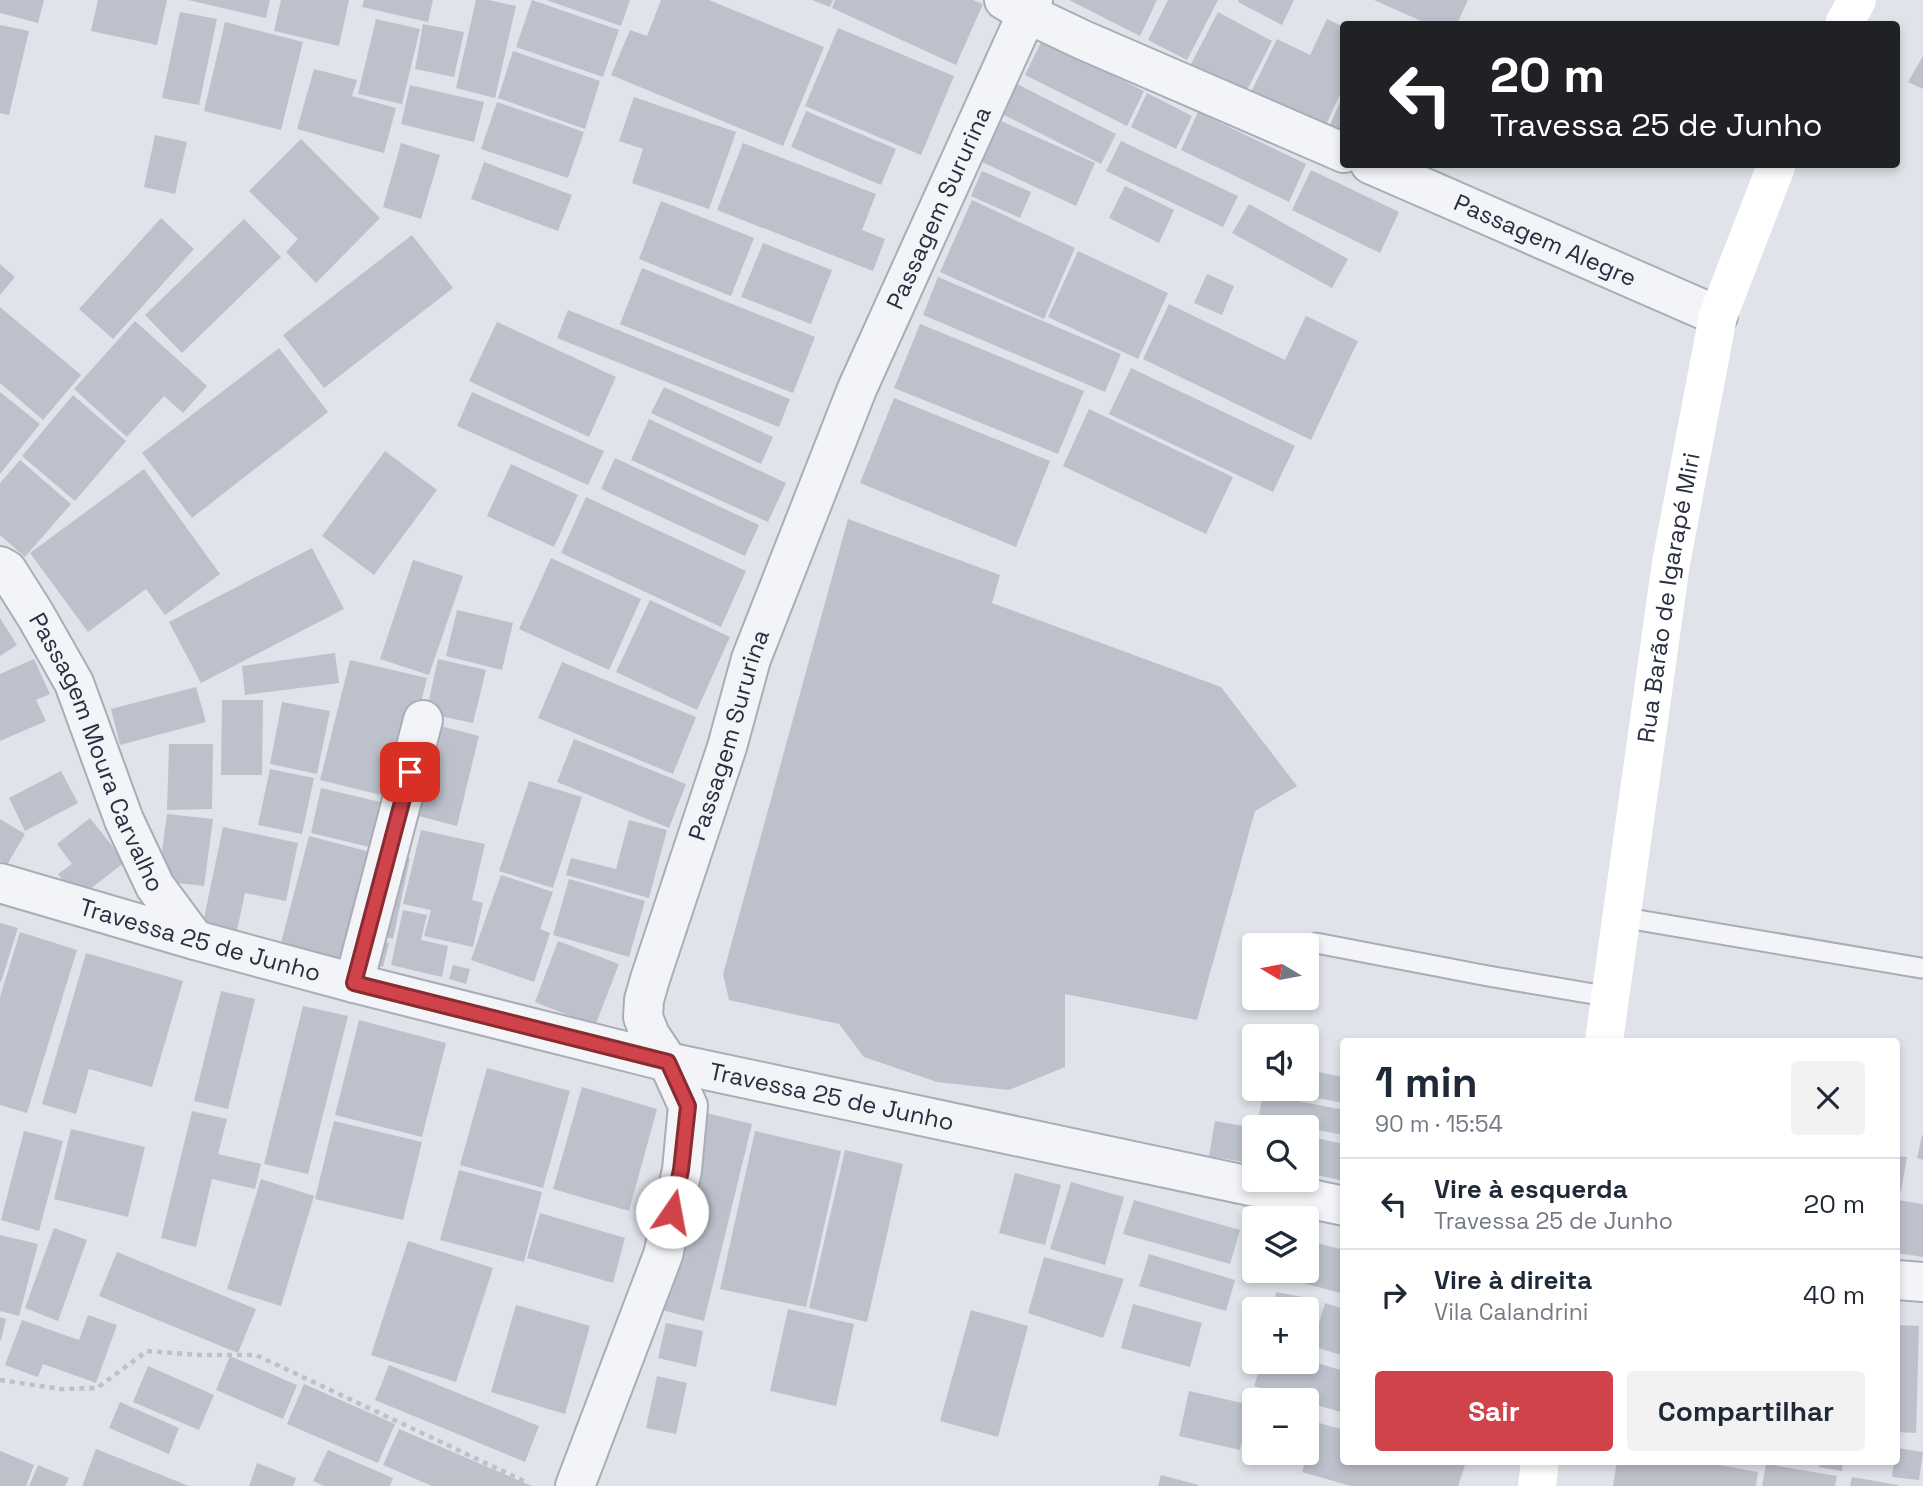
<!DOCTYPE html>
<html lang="pt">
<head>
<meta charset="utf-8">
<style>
  body { margin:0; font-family:"Space Grotesk",sans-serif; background:#f2f2f3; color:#1f2937; height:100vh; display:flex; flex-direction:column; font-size:26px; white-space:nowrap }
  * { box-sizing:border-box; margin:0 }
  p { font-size:23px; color:#747a83 }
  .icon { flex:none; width:38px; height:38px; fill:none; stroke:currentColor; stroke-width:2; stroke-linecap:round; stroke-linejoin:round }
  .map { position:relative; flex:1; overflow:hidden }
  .panel { position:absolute; left:1340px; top:1038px; width:560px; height:427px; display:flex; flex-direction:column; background:#fff; border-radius:7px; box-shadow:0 4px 10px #0003 }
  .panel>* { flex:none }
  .banner { position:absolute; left:1340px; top:21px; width:560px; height:147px; border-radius:7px; box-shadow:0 4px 10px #0003; background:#202124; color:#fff; overflow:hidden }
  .needle { width:46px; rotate:280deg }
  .fabs { position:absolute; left:1242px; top:933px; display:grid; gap:14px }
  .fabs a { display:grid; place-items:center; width:77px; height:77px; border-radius:7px; background:#fff; box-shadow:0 4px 10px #0003; font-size:35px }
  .pin { position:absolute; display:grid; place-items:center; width:60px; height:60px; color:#fff; margin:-30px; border-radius:14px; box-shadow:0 4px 10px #0006 }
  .me { position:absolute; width:77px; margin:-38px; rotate:12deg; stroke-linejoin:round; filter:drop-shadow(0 0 5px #0008) }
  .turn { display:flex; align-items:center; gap:24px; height:147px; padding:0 35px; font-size:32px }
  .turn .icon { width:91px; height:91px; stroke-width:2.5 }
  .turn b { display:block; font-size:49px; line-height:60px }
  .round { display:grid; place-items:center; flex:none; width:74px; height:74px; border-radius:7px; background:#f2f2f3 }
  .headline { display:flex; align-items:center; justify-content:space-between; height:119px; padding:0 35px }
  h1 { font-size:42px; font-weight:600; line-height:52px }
  .action { display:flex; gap:14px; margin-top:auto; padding:14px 35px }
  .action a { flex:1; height:80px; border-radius:7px; background:#d0434b; color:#fff; font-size:28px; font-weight:600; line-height:80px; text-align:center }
  .action a+a { background:#f2f2f3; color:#1f2937 }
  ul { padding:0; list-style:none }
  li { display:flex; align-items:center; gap:21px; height:91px; padding:0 35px; border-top:2px solid #e0e1e3 }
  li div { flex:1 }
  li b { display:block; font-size:26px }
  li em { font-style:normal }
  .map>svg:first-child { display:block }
  .building { fill:#bdc1cc }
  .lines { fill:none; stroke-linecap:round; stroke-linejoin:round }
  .lane-casing { stroke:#a9adb7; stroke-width:23 }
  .street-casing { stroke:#a9adb7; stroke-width:42 }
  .path { stroke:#bec1c8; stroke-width:4.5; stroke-dasharray:5 5; stroke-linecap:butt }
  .lane { stroke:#f3f4f7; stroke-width:19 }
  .street { stroke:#f3f4f7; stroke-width:38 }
  .secondary { stroke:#fff; stroke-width:38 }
  .route-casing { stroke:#872c31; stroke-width:18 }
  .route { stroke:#d0434b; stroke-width:12 }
  .labels { text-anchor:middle; stroke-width:7; stroke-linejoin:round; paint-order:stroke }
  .street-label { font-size:24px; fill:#282f41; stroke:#eff2f6 }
</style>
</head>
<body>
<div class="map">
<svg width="1923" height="1486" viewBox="0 0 1923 1486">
  <rect width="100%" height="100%" fill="#e0e3e9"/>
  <path class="building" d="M0 0H44L38 23 0 13Z
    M98 0H167L157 45 91 31Z
    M188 0H270L266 18Z
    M281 0H349L339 46 274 31Z
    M364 0H433L428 22 362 7Z
    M476 0H488L516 6 495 98 456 88Z
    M532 0 619 30 603 77 516 47Z
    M546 0H630L621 26Z
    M661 0H709L824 47 783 146 611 75 630 30 647 36Z
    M812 0H833L830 7Z
    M835 0H973L983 4 956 65 832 8Z
    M1069 0H1157L1140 36Z
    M1168 0H1218L1187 60 1148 40Z
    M1239 0H1294L1282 25 1238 2Z
    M1374 0H1468L1457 24H1428Z
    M180 12 217 19 199 105 162 98Z
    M1218 12 1272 41 1246 92 1191 64Z
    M376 19 420 29 402 104 358 94Z
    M1327 19 1344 27V86L1324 129 1250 94 1277 39 1310 55Z
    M225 22 303 42 281 130 204 111Z
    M423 24 464 32 454 77 415 69Z
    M0 25 29 31 9 115 0 113Z
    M838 28 954 76 921 155 805 106Z
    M1042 40 1144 91 1127 126 1025 75Z
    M513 51 600 81 585 129 498 98Z
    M1923 56V89L1908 82Z
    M314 69 357 80 352 96 396 108 384 153 297 129Z
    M1015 83 1116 134 1101 164 1000 113Z
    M410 85 484 102 474 142 401 124Z
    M1147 93 1192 116 1176 149 1131 127Z
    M1344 93V136L1328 129Z
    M634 97 736 132 709 209 632 183 643 149 619 141Z
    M497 102 584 132 568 178 481 149Z
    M806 111 896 149 881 185 791 147Z
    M1198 112 1306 164 1289 202 1181 150Z
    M1001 121 1095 163 1076 206 982 162Z
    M155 135 187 142 175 194 144 187Z
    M301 139 380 218 316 283 286 252 298 239 249 191Z
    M1121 141 1238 196 1223 227 1106 171Z
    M401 143 440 155 421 219 383 207Z
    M743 143 876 194 862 230 885 239 873 271 717 210Z
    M484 162 572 195 558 231 471 199Z
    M1311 170 1399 212 1380 253 1292 210Z
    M982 171 1031 192 1020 218 971 196Z
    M1125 186 1174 210 1159 243 1109 218Z
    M972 200 1075 248 1044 319 940 272Z
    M661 201 754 238 731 296 639 259Z
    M1249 204 1348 259 1332 288 1232 233Z
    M161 218 194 249 113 339 79 309Z
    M244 219 281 257 182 353 145 315Z
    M412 235 453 288 324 388 283 335Z
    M763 243 832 270 811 324 741 297Z
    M1078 251 1168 293 1138 359 1048 317Z
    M0 264 15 277 0 295Z
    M642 268 815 337 793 393 620 324Z
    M1207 274 1234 286 1222 315 1194 303Z
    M938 277 1121 354 1105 392 923 315Z
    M1169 304 1285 360 1306 316 1358 341 1311 440 1143 359Z
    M0 307 81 375 43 420 0 383Z
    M568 310 790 399 779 427 557 338Z
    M135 321 207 386 183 413 164 396 127 437 74 389Z
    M497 322 616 377 589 437 469 381Z
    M920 324 1084 391 1058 454 894 388Z
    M279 348 328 412 192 518 142 453Z
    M1131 368 1295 446 1273 492 1109 414Z
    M664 387 773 437 761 464 651 413Z
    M0 392 40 424 0 474Z
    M472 392 604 451 588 485 457 426Z
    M73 395 126 441 75 501 22 456Z
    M894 398 1050 461 1016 547 860 483Z
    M1089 409 1233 477 1206 534 1063 466Z
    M649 419 786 483 768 522 631 460Z
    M385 451 437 490 374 575 322 536Z
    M615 458 759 525 745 556 601 489Z
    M20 460 71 504 25 557 0 535V483Z
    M511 464 578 495 554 547 487 516Z
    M144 469 220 574 165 615 146 589 88 632 30 553Z
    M586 497 746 571 721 627 561 553Z
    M848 519 1000 575 992 603 1221 687 1297 786 1255 811 1197 1020 1065 994V1067L1009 1090 937 1082 864 1057 839 1024 729 1000 723 974Z
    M312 548 344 609 201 683 169 622Z
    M551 558 641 599 609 670 519 629Z
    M413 560 463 576 429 675 380 659Z
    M650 600 730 637 697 710 616 672Z
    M457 610 513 623 502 670 446 656Z
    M0 618 17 645 0 656Z
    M335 653 339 683 245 695 242 666Z
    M34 659 50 694 36 700 46 721 0 741V674Z
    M438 659 486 670 473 723 426 713Z
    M350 660 427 678 397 799 320 780Z
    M562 662 696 717 673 774 538 718Z
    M196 687 206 722 120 745 111 709Z
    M222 700H263L262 775H221Z
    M282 702 330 711 317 774 270 764Z
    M429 723 479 736 457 826 407 813Z
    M574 739 686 784 669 828 557 782Z
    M169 744H213L212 809 167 810Z
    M270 769 314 778 302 834 258 825Z
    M61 771 78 803 25 831 9 798Z
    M529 781 582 797 553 888 499 871Z
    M321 788 393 805 382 850 311 833Z
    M167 814 213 819 204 886 158 881Z
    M90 818 125 862 77 899 58 874 72 864 57 844Z
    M0 819 25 834 7 865 0 861Z
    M629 820 667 830 649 898 566 875 571 858 616 869Z
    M223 827 298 843 286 901 245 893 237 930 203 923Z
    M421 830 485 844 472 900 483 903 473 947 424 936 431 910 403 904Z
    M309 836 378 854 350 961 281 943Z
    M392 854 410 858 393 939 373 934Z
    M501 875 553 892 540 929 550 933 534 982 471 960Z
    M569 879 645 901 629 957 553 935Z
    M403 910 427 915 421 940 448 946 442 977 391 965Z
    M0 923 18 928 1 982H0Z
    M20 932 77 950 27 1113 0 1105V997Z
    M373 939 389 943 383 967 368 964Z
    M558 941 619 964 595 1026 535 1002Z
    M86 953 183 981 152 1087 89 1069 76 1114 42 1104Z
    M453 965 470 969 466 984 449 979Z
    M221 991 255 999 228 1109 194 1101Z
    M303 1006 348 1016 308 1174 264 1164Z
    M359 1020 446 1043 422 1137 335 1115Z
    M1250 1060 1255 1061V1086L1245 1085Z
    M487 1068 570 1091 543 1188 460 1165Z
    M1307 1070 1344 1077V1103L1273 1090 1307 1088Z
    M582 1087 657 1109 629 1211 553 1189Z
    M1263 1094 1344 1110V1135L1258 1119Z
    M192 1111 227 1119 218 1154 261 1164 255 1189 212 1179 196 1247 161 1238Z
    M706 1113 752 1124 704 1321 658 1309Z
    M334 1121 422 1142 403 1220 315 1199Z
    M1215 1121 1255 1128V1164L1209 1156Z
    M71 1129 145 1147 128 1217 54 1199Z
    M24 1131 63 1141 39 1231 1 1220Z
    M755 1131 841 1151 806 1307 720 1289Z
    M1922 1135H1923V1160L1917 1158Z
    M1307 1136 1344 1144V1181L1307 1173Z
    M845 1150 903 1164 867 1322 809 1308Z
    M1897 1156 1907 1157 1901 1191H1897Z
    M459 1170 542 1192 524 1262 440 1240Z
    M1015 1173 1061 1185 1045 1245 999 1233Z
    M261 1179 314 1196 281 1306 227 1289Z
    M1071 1182 1124 1197 1105 1265 1050 1249Z
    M1134 1200 1240 1230 1230 1264 1123 1234Z
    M1897 1200 1923 1204V1257L1897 1253Z
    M540 1213 625 1238 613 1283 527 1258Z
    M54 1228 87 1240 58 1321 25 1308Z
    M0 1235 38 1244 19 1316 0 1311Z
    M408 1241 493 1268 456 1382 371 1355Z
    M1313 1242 1344 1250V1294L1303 1283 1307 1270Z
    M117 1252 256 1309 238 1353 99 1296Z
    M1149 1254 1235 1280 1226 1311 1139 1286Z
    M1044 1257 1124 1279 1103 1338 1028 1313Z
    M1253 1270H1298L1296 1283 1252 1277Z
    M1276 1292 1307 1298 1305 1309H1273Z
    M1325 1303 1344 1309V1356L1312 1346Z
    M1133 1304 1202 1323 1190 1367 1121 1348Z
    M516 1305 590 1326 565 1414 491 1392Z
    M788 1309 854 1324 836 1406 770 1391Z
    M971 1310 1028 1326 998 1437 940 1421Z
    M88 1315 117 1325 96 1383 43 1364 38 1377 5 1365 22 1320 79 1340Z
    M0 1317 6 1319 1 1340H0Z
    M666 1323 703 1331 696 1367 658 1358Z
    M1897 1325 1919 1326 1916 1433 1897 1432Z
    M230 1356 297 1385 283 1419 216 1390Z
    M1307 1360 1344 1371V1413L1307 1402V1400H1301L1254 1386 1262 1362Z
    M389 1365 539 1426 525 1462 375 1400Z
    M148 1366 214 1395 199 1430 133 1402Z
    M657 1376 687 1383 676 1434 646 1428Z
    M304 1384 395 1424 378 1463 287 1424Z
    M1189 1391 1251 1405 1240 1450 1179 1436Z
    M120 1402 179 1428 169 1454 109 1428Z
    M1316 1422 1344 1430V1461H1453L1465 1465 1458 1486H1351L1302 1472Z
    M399 1429 532 1486H432L383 1465Z
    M1897 1448 1923 1452 1919 1480 1892 1477 1894 1461H1897Z
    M96 1449 189 1486H82Z
    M328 1450 393 1478 390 1486H324L313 1481Z
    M0 1451 34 1465 26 1486H0Z
    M1617 1461H1697L1758 1472 1756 1486H1613Z
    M1820 1461H1843L1842 1471 1819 1467Z
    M257 1463 296 1478 293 1486H249Z
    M1766 1464 1837 1476 1835 1486H1762Z
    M38 1465 69 1478 65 1486H29Z
    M1161 1475 1198 1485V1486H1158Z
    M1852 1477 1898 1485V1486H1850Z"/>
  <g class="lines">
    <defs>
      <path id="lane" d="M1620 917 1921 968
        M1316 943 1488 976 1611 997"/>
      <g id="street">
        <path d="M1004 0 1026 13 1083 40 1344 153"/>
        <path id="s1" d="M1370 164 1718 316"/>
        <path id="s2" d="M0 566 7 570 36 616 74 683 124 820 155 886 195 940"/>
        <path id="s3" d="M0 883 195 940 354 983 668 1062 1344 1206"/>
        <path d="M354 983 423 720"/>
        <path d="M1897 1280 1923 1282"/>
        <path id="s4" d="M575 1486 663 1255 682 1170 688 1106 668 1062 650 1035 643 1017 644 1000 650 979 727 747 751 659 857 389 1033 0"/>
      </g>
    </defs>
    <use href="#lane" class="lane-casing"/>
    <use href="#street" class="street-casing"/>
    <path class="path" d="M0 1380 61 1389 97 1388 147 1351 200 1355H256L528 1483"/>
    <use href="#lane" class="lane"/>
    <use href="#street" class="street"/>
    <g class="secondary">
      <path d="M1844 24 1857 0"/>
      <path id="s5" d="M1604 1041 1671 563 1718 316 1777 164"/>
      <path d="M1537 1486 1540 1461"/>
    </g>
  </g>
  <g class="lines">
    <defs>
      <path id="route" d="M410 772 354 983 668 1062 688 1106 681 1170 672 1212"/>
    </defs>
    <use href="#route" class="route-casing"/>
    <use href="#route" class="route"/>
  </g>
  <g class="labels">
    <g class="street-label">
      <text dy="8" stroke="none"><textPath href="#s4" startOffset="1362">Passagem Sururina</textPath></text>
      <text dy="8" stroke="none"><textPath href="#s1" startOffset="191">Passagem Alegre</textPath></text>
      <text dy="8" stroke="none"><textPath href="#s5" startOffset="448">Rua Barão de Igarapé Miri</textPath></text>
      <text dy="8" stroke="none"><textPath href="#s4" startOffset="794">Passagem Sururina</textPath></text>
      <text dy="8" stroke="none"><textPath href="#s2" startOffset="212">Passagem Moura Carvalho</textPath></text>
      <text dy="8" stroke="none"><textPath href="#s3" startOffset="208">Travessa 25 de Junho</textPath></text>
      <text dy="8" stroke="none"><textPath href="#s3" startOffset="859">Travessa 25 de Junho</textPath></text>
    </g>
  </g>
</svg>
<div class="fabs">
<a><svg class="needle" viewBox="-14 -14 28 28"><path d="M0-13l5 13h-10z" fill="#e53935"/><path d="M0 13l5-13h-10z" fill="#747a83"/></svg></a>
<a><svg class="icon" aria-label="sound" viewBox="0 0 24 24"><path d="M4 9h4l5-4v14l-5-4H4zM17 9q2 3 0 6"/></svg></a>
<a><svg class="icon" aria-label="search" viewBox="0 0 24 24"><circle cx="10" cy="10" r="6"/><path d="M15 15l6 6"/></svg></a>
<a><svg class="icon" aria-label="layers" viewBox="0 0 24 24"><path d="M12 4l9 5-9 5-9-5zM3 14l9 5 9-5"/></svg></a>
<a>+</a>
<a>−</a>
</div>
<div class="pin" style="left:410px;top:772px;background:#d93025"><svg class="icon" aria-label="arrive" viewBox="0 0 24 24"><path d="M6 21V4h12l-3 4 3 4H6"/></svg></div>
<svg class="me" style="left:672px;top:1212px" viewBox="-20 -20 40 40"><circle r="19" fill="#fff"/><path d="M0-13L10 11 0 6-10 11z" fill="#d0434b"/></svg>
<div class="banner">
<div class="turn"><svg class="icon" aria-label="left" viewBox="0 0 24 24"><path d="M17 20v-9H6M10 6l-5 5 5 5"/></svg><div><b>20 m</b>Travessa 25 de Junho</div></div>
</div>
<section class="panel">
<div class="headline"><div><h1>1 min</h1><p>90 m · 15:54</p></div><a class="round"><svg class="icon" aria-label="close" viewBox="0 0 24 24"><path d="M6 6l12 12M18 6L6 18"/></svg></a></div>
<ul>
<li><svg class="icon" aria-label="left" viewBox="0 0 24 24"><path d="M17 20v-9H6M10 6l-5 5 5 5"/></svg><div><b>Vire à esquerda</b><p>Travessa 25 de Junho</p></div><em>20 m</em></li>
<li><svg class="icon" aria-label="right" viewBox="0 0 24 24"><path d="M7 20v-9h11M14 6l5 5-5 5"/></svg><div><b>Vire à direita</b><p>Vila Calandrini</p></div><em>40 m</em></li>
</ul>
<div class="action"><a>Sair</a><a>Compartilhar</a></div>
</section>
</div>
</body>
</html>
